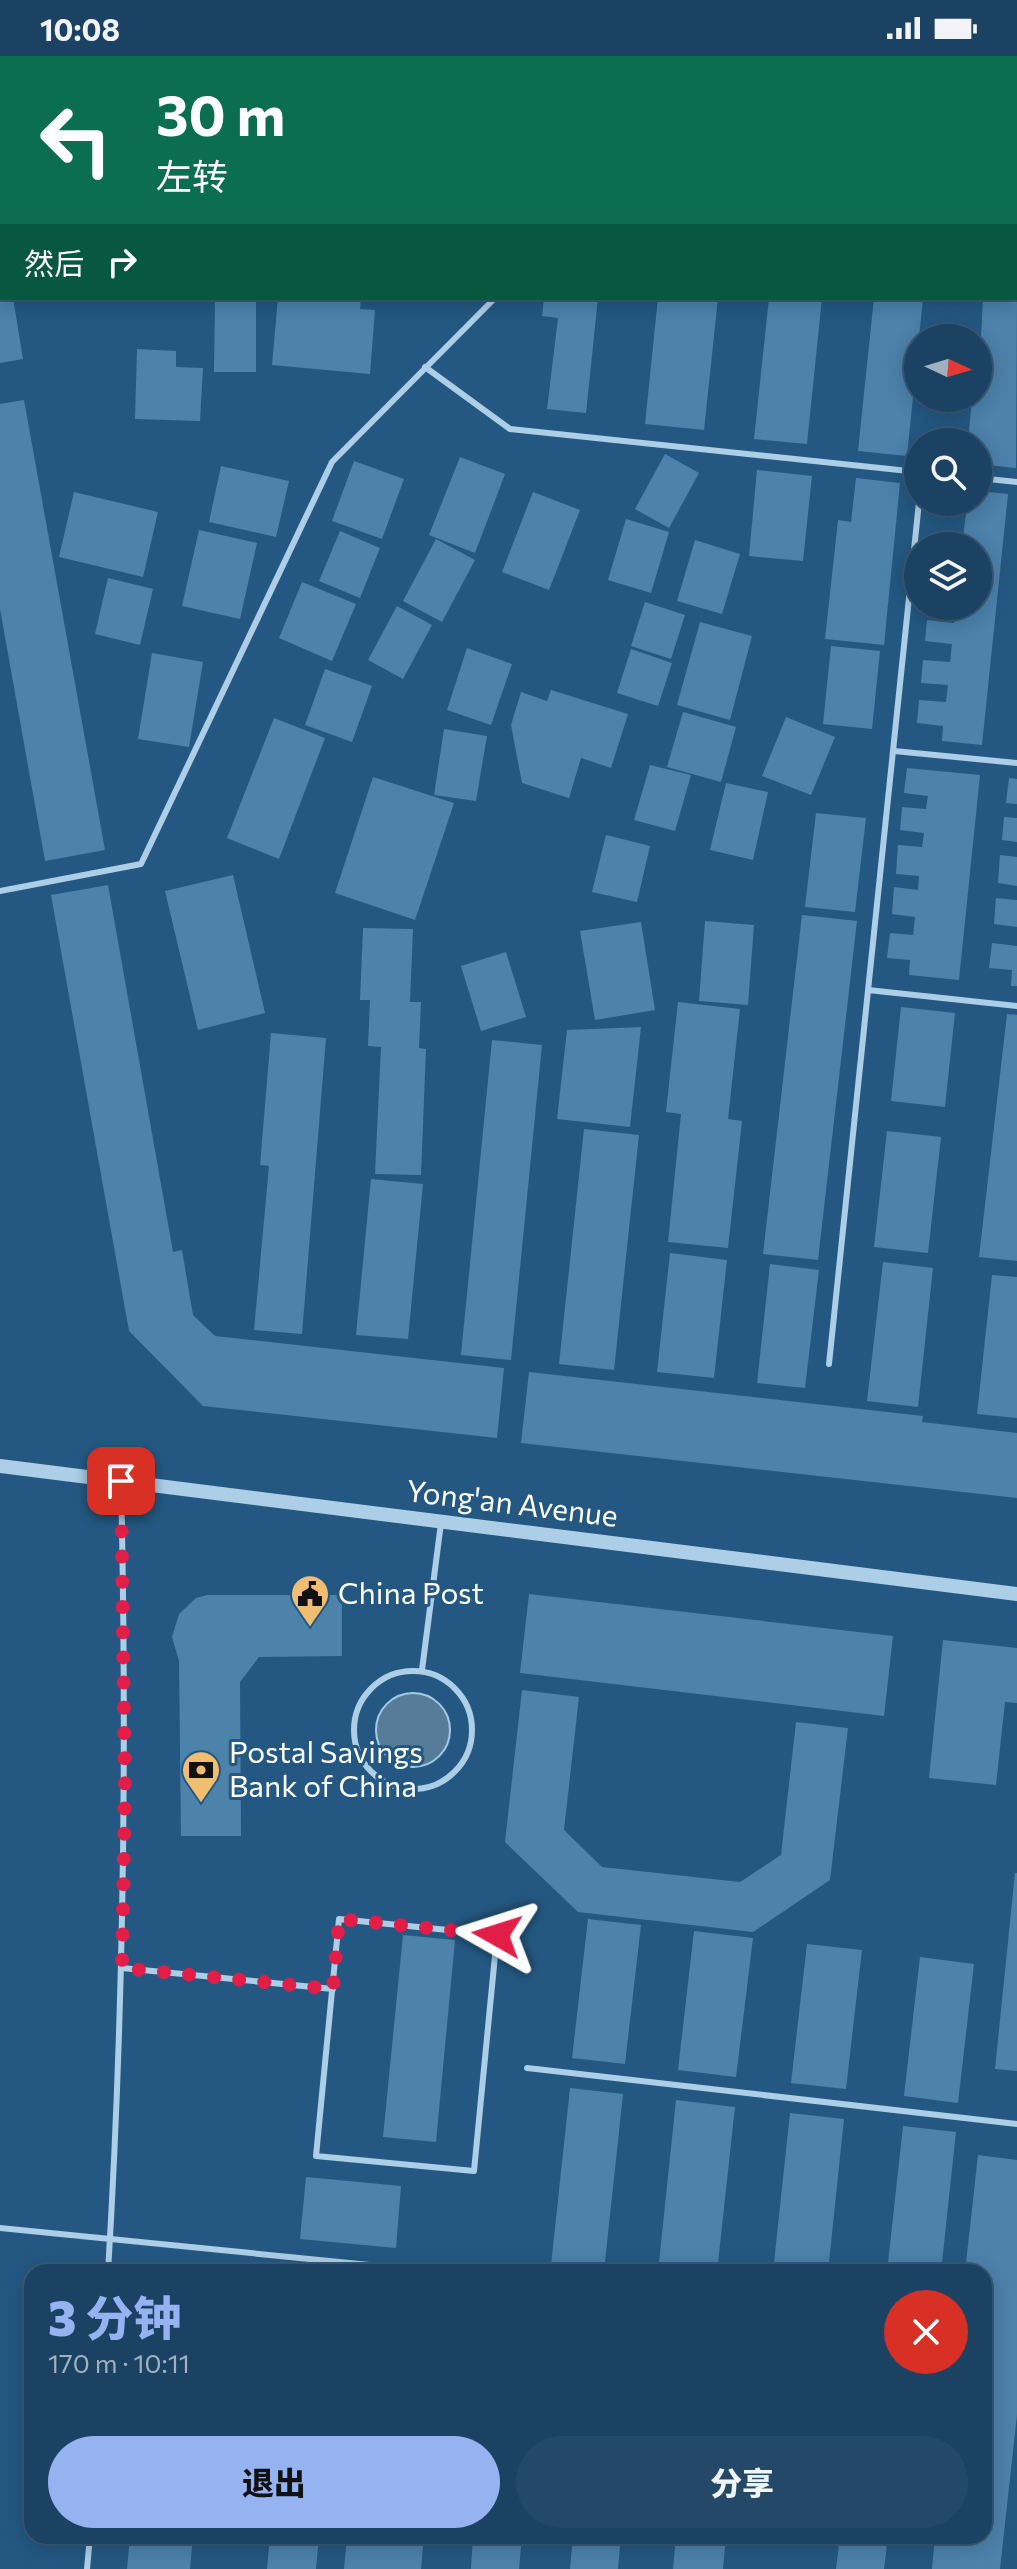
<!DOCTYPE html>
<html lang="zh">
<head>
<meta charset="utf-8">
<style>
  body { margin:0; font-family:Commissioner,"Noto Sans SC",sans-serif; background:#244968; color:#f1f3f6; height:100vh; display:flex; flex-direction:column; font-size:30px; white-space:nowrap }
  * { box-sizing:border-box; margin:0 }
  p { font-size:26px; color:#a0b0be }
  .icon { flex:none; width:44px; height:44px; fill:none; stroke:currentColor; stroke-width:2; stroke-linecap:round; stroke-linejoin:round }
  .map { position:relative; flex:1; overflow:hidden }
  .side { position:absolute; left:24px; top:2208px; width:968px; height:280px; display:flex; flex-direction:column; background:#1b4262; border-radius:24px; box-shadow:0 4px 20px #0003,0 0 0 2px #395b77 }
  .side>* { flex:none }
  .banner { position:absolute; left:0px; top:0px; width:1018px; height:244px; box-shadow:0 4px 20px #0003,0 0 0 2px #395b77; background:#0b6e4f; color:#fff; overflow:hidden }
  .needle { width:52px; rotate:94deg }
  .fabs { position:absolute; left:904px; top:268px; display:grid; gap:16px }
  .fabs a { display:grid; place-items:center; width:88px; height:88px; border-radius:50%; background:#1b4262; box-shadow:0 4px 20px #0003,0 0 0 2px #395b77; font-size:40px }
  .pin { position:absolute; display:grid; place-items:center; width:68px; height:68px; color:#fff; margin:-34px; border-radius:16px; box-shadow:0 4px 12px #0006 }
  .me { position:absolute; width:88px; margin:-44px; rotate:276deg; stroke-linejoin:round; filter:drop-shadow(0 0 6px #0008) }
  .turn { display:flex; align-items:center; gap:28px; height:168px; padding:0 24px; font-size:36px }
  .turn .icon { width:104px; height:104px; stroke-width:2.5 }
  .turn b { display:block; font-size:56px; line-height:68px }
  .then { display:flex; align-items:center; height:76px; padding:0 24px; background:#0003; gap:16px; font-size:30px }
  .round { display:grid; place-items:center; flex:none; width:84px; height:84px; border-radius:42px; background:#244968 }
  .summary { display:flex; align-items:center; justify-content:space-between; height:136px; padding:0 24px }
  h1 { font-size:48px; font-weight:800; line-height:60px; color:#95b2f1 }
  .primary-button { display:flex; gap:16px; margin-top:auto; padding:16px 24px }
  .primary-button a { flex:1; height:92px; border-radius:48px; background:#95b2f1; color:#111; font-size:32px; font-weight:800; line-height:92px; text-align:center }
  .primary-button a+a { background:#244968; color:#f1f3f6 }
  .status { display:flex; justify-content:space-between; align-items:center; height:56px; padding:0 40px; background:#1b4262; direction:ltr }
  .status svg { height:22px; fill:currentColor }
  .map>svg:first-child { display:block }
  .water { fill:#577c99; stroke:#a0cae8; stroke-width:2 }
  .building { fill:#4d82ab }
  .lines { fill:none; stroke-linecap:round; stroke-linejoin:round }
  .service { stroke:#accee7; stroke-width:6 }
  .tertiary { stroke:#accee7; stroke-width:14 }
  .route { stroke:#e11d48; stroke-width:14; stroke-dasharray:0 25.2 }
  .labels { text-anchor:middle; stroke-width:6; stroke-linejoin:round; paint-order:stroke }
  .street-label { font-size:30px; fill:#fff; stroke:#245882 }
  .poi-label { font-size:30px; fill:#fff; stroke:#245882; text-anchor:start }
</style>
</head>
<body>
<div class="status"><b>10:08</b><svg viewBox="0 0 49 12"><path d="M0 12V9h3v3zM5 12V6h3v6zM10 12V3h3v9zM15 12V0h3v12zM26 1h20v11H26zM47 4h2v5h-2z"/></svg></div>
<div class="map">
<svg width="1017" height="2513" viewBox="0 0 1017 2513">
  <rect width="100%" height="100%" fill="#245882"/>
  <path class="water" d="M376 1674a37 37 0 1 1 74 0a37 37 0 1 1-74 0Z"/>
  <path class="building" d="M0 242H13L23 303 0 307Z
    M215 242H256V316H214Z
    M278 242H361L360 253 375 254 370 318 272 309Z
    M544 242H598L586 357 547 353 558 262 542 260Z
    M658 242H718L704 374 645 368Z
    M769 242H822L807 388 754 383Z
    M874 242H923L907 400 858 395Z
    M983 242 1017 243 1016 412 978 408V386H968L972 342H978Z
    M137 293 176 295V311L203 312 200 365 135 363Z
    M24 344 105 794 45 805 0 553V348Z
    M665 398 699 417 669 472 635 453Z
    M460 401 505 418 475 497 429 479Z
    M354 405 404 423 382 483 332 465Z
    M221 410 289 425 276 481 209 466Z
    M757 414 812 420 803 505 749 500Z
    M856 422 900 427 884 589 825 583 838 464 851 466Z
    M978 435 1008 438 982 689 942 685 943 670 917 667 919 644 946 646 948 629 921 627 923 604 950 606 952 588 925 585 927 564 954 567 956 550H978V490H935L936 479 963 482 966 457 942 455 943 446H978Z
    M74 436 158 456 143 521 59 501Z
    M533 436 580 454 549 534 502 516Z
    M626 463 669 476 651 537 608 524Z
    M199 474 257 487 240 563 182 550Z
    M340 475 380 492 360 542 319 525Z
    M436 483 475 504 442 566 403 545Z
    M695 484 740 498 722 558 677 545Z
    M108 522 153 533 140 589 95 578Z
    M302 526 356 548 332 605 279 582Z
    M645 546 685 559 671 603 631 590Z
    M397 550 432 569 403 623 368 604Z
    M700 566 752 580 730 664 677 649Z
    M831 590 880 595 872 673 823 668Z
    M467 592 512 608 491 669 447 654Z
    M631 593 672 607 658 650 617 637Z
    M152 597 203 606 189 691 138 683Z
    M325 613 372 630 352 686 305 669Z
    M551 634 628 658 611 712 581 702 569 742 522 727 511 669 521 636 547 645Z
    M683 656 736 671 721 726 667 711Z
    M786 661 835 681 811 739 762 720Z
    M274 662 325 682 279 803 227 782Z
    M444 673 487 680 476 745 434 739Z
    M650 709 691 719 675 775 634 764Z
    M907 712 980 719 959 924 909 919 910 904 887 902 890 877 913 879 915 861 892 858 894 831 918 834 919 820 896 818 898 789 922 791 924 777 900 774 902 751 926 753 928 740 904 737Z
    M373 721 454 747 415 864 335 837Z
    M1009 722 1017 723V748L1006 747Z
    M726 727 768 736 753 804 710 794Z
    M816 757 866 762 855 856 805 851Z
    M1004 761 1017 762V786L1002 784Z
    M606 779 650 790 637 846 592 836Z
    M1000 799 1017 801V830L998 827Z
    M233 819 265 957 198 974 165 835Z
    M108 829 173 1196 182 1194 193 1259 215 1280 504 1312 497 1382 203 1350 129 1275 51 839Z
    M996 842 1017 844V871L994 868Z
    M802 859 857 865 818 1204 763 1198Z
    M705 865 754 869 748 949 699 945Z
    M641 866 655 954 595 964 580 875Z
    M363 872 413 873 410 946H421L419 992 426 993 421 1119 375 1118 381 991 368 990 370 944H360Z
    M992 887 1017 890V930H1011L1012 914 989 912Z
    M506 896 526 961 481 975 461 910Z
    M678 946 740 953 728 1063 742 1065 728 1192 668 1186 681 1058 666 1056Z
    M901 951 955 957 945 1051 891 1045Z
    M1007 958 1017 959V1205L979 1201Z
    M641 971 630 1071 557 1063 567 974Z
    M271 977 326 982 302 1278 254 1274 269 1110 260 1109Z
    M492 984 542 989 511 1304 461 1299Z
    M584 1073 639 1079 614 1314 559 1308Z
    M887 1075 941 1081 928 1197 874 1191Z
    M371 1123 423 1128 408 1283 356 1279Z
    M670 1197 727 1204 714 1322 657 1316Z
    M883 1206 933 1212 918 1351 867 1345Z
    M770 1208 819 1214 805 1332 757 1327Z
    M992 1219 1017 1221V1362L977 1358Z
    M529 1316 923 1360 922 1366 1017 1377V1442L521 1387Z
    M529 1538 893 1580 884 1660 520 1617Z
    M207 1539H342V1600L259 1601 240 1626 241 1780H181L179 1605 172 1581 179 1558 196 1542Z
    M943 1584 1017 1592V1647L1005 1646 996 1729 929 1722Z
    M522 1634 579 1641 564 1774 602 1811 740 1826 781 1799 796 1666 848 1672 830 1824 753 1876 578 1856 505 1786Z
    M1015 1817H1017V2015L995 2013Z
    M588 1863 641 1869 625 2008 572 2002Z
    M694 1875 753 1882 736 2021 678 2014Z
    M403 1879 455 1884 436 2086 383 2081Z
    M807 1888 862 1894 846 2033 791 2027Z
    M920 1901 974 1908 958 2047 904 2040Z
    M570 2032 623 2038 604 2215 551 2209Z
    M676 2044 735 2051 717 2216H658Z
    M790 2057 844 2063 828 2216H773Z
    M903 2070 956 2076 941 2216H887Z
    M978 2099 1017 2104V2359L1000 2513H932L935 2480H984V2216H965Z
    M306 2121 401 2130 396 2192 300 2183Z
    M154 2206 217 2212V2216H153Z
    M130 2480H193L190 2513H127Z
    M270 2480H319L316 2513H267Z
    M347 2480H424L421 2513H344Z
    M473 2480H522L519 2513H471Z
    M573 2480H621L618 2513H570Z
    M676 2480H726L723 2513H673Z
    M840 2480H888L884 2513H836Z"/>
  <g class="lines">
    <path class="service" d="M703 2 704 0
      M425 311 510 373 918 416
      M978 422 1017 426
      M894 695 1017 707
      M0 835 141 808 332 406 495 242
      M868 934 1017 950
      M829 1308 919 446
      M422 1614 441 1467
      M354 1674a59 59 0 1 1 118 0a59 59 0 1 1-118 0Z
      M339 1863 497 1879 474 2115 316 2100Z
      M122 1912 333 1933
      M527 2012 1017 2068
      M0 2172 440 2216
      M108 2216C124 1952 127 1689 121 1425
      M87 2513 90 2480"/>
    <path class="tertiary" d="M0 1410 1017 1538"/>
  </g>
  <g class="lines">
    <path class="route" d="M121 1425 125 1730 122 1912 333 1933 339 1863 497 1879"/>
  </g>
  <defs>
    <symbol id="civic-pin" viewBox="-11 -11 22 30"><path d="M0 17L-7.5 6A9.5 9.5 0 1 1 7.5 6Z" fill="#f1bd70" stroke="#245882"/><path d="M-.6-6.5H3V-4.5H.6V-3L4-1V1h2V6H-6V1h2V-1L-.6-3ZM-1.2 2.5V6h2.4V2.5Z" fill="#111"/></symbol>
    <symbol id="bank-pin" viewBox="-11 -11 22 30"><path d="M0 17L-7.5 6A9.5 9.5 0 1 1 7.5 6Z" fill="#f1bd70" stroke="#245882"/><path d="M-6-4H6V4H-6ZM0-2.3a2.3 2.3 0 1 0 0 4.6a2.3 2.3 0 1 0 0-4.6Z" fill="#111"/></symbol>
  </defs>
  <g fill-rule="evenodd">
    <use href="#civic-pin" x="288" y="1516" width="44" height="60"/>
    <use href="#bank-pin" x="179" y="1692" width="44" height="60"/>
  </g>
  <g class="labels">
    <g class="street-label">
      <text transform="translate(512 1448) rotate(7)" y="10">Yong'an Avenue</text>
    </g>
    <g class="poi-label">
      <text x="338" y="1548">China Post</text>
      <text x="229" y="1707">Postal Savings<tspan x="229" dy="34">Bank of China</tspan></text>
    </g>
  </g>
</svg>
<div class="fabs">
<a><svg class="needle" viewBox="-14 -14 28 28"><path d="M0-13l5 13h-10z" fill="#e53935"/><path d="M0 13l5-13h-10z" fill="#a0b0be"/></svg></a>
<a><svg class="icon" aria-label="search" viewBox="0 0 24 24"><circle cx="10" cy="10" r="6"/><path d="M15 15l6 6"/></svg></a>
<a><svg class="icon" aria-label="layers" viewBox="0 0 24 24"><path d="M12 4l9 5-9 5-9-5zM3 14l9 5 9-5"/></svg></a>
</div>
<div class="pin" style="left:121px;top:1425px;background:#d93025"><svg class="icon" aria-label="arrive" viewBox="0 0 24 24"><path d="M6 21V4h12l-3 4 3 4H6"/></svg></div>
<svg class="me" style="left:497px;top:1879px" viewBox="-20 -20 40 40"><path d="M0-17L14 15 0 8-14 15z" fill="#e11d48" stroke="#fff" stroke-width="4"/></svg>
<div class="banner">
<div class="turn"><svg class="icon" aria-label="left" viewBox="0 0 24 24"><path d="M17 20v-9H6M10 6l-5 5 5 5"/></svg><div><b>30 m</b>左转</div></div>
<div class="then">然后<svg class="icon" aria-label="right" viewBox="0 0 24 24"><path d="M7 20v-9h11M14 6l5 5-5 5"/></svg></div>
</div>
<section class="side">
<div class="summary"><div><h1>3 分钟</h1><p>170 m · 10:11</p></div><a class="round" style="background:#d93025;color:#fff"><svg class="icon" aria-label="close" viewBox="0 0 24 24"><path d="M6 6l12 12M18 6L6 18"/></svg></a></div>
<div class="primary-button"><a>退出</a><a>分享</a></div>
</section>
</div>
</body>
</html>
